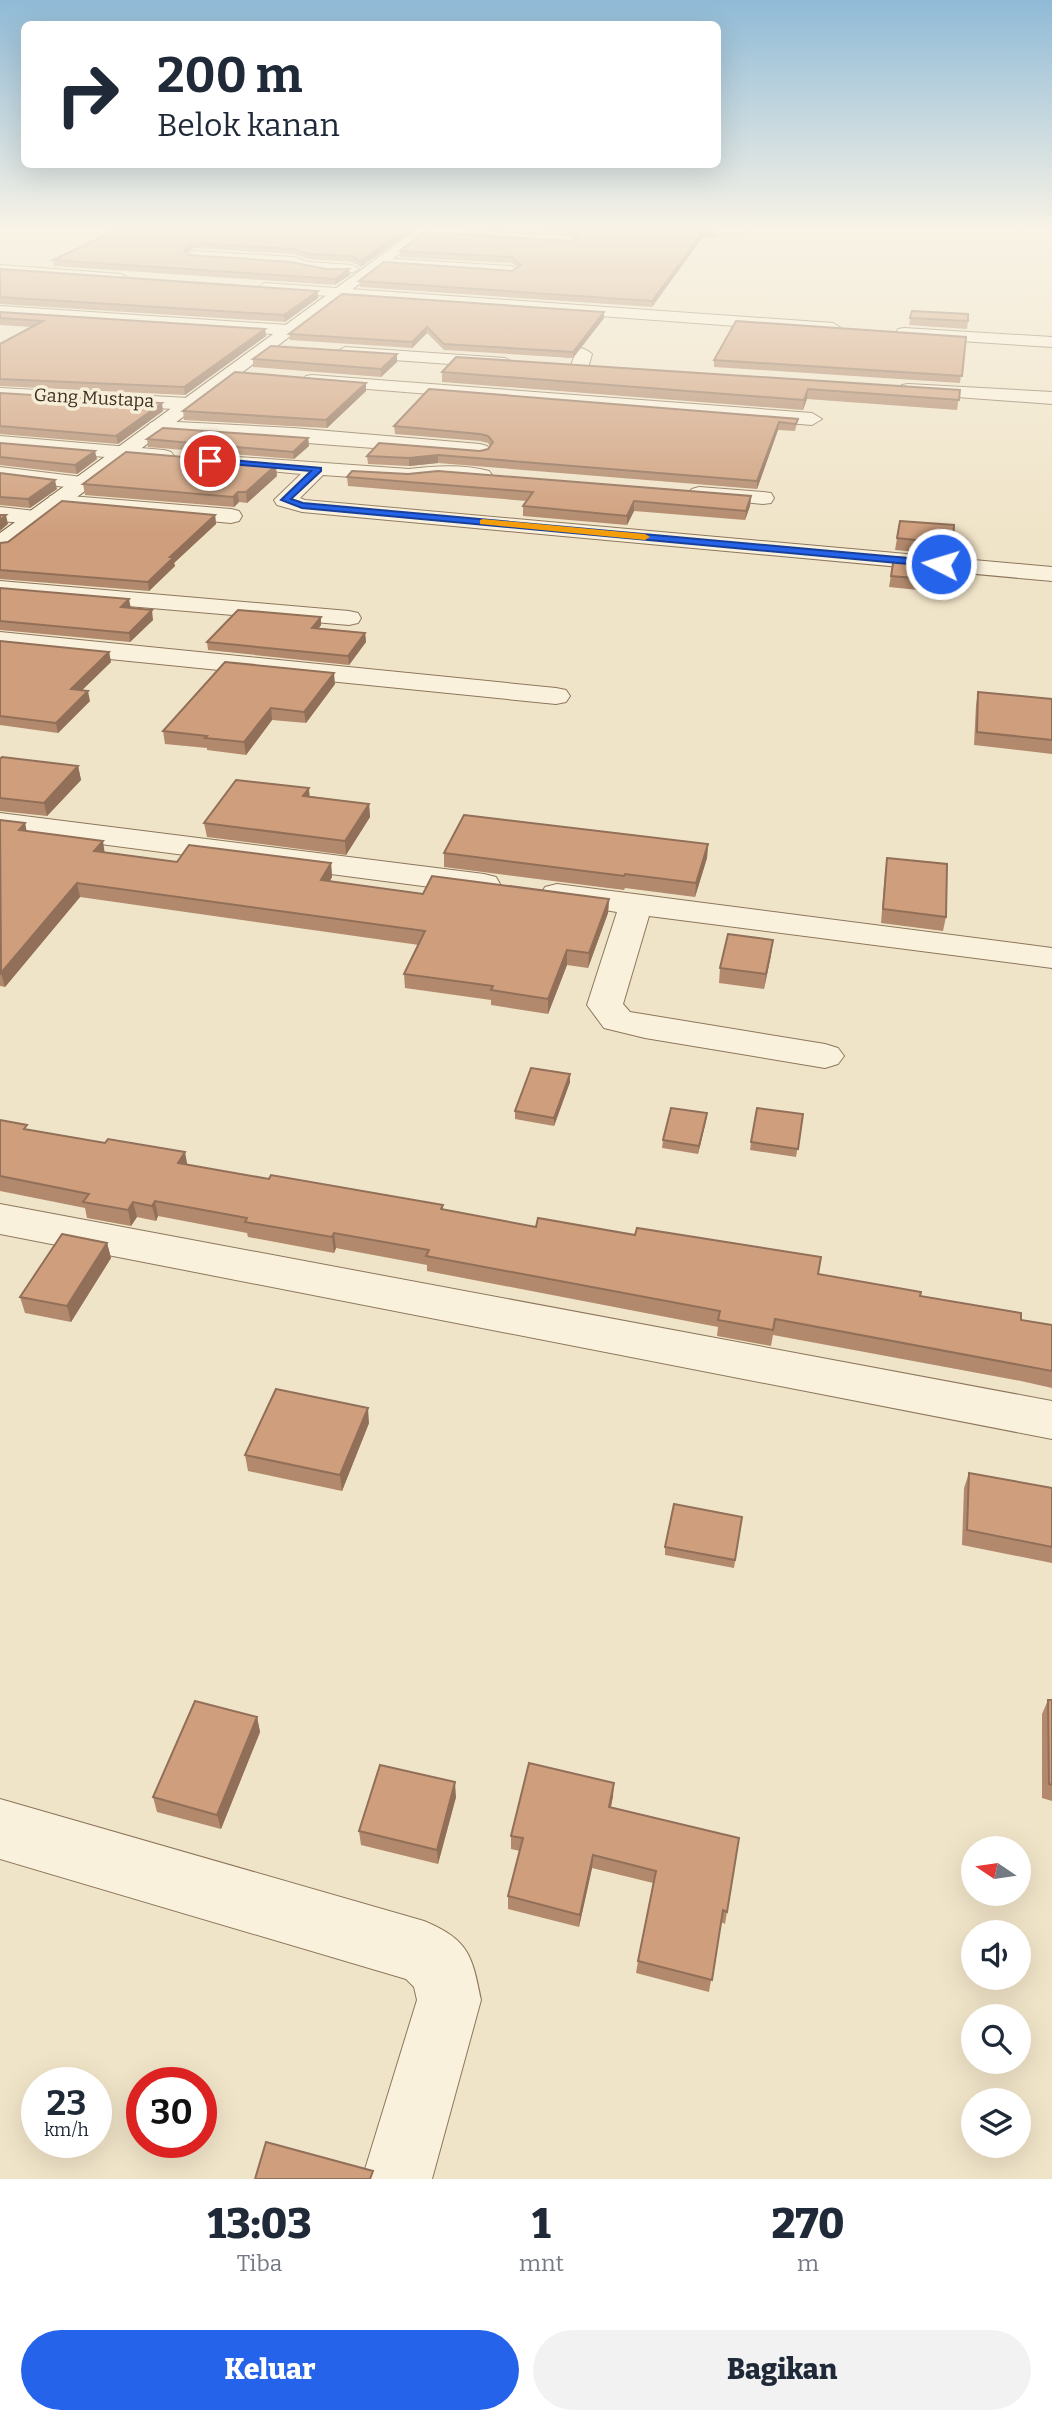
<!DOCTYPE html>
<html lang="id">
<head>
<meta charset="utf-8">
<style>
  body { margin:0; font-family:Bitter,serif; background:#f2f2f3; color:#1f2937; height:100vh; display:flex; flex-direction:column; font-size:26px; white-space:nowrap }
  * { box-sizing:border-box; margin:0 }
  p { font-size:23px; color:#747a83 }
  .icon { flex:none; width:38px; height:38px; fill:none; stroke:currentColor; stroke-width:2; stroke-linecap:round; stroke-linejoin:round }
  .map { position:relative; height:2179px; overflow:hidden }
  .sheet { display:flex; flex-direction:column; background:#fff; flex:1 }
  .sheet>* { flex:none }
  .top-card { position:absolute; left:21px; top:21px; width:700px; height:147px; border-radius:10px; box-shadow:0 7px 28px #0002; background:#fff; color:#1f2937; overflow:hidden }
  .needle { width:46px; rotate:283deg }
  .controls { position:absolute; left:961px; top:1836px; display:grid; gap:14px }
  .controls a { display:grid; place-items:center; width:70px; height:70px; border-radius:50%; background:#fff; box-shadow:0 7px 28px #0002; font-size:35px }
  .speed { position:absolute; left:21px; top:2067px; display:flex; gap:14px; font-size:35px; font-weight:700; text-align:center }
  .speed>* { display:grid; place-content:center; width:91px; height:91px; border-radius:50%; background:#fff; box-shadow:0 7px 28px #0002; line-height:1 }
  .speed small { font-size:18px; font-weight:400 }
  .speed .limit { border:10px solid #d22; background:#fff; color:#111 }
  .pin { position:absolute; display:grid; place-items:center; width:60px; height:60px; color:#fff; margin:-30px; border:4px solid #fff; border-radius:50%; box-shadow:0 2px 7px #0007 }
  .me { position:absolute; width:77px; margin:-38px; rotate:275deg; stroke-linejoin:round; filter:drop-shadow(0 0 5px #0008) }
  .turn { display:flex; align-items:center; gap:24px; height:147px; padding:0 21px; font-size:32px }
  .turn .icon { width:91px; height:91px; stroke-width:2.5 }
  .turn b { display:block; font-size:49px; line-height:60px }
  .eta { display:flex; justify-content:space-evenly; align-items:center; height:119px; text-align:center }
  .eta b { font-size:42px; font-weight:800; line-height:49px }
  .primary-button { display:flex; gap:14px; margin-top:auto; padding:14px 21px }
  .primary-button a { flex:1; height:80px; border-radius:42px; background:#2563eb; color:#fff; font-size:28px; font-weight:800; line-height:80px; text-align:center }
  .primary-button a+a { background:#f2f2f3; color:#1f2937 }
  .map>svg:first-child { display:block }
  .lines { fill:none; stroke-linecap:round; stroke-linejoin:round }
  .street-casing { stroke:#8d765c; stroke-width:2 }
  .secondary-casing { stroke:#6f573f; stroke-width:2 }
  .street { fill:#faf1dc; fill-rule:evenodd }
  .secondary { fill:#faf1dc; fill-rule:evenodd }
  .wall { fill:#b2896c }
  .shaded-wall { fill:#916f58 }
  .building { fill:#cf9f7d; stroke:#916f58; stroke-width:2 }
  .route { fill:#2563eb; stroke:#184099; stroke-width:2 }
  .slow { fill:#f59e0b }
  .labels { text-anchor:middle; stroke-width:7; stroke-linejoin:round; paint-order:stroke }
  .far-street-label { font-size:18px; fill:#3d2e20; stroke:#f7eed8 }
</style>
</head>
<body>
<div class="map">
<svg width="1052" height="2179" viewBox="0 0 1052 2179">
  <rect width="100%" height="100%" fill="#f0e4c8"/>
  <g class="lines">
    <defs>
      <path id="street" d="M651 227H732L745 231 738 235 658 231Z
        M421 228 570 236 577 240 570 244 416 235 414 232Z
        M194 251 294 257 308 262 352 265 359 269C349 278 305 271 292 265L189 258 187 255Z
        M381 258 512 266 519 270 512 274 376 265 374 262Z
        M0 265 121 274 128 278 121 282 0 273Z
        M265 283 833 323 841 328 833 333 260 291 257 288Z
        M0 306 288 325 296 330 288 335 0 316Z
        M904 328 1052 337V347L898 337 896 333 898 329Z
        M526 344C544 345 578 341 592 354L588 368 579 373 570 368 574 357 520 353 517 349 520 345Z
        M345 347 505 358 514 363 505 368 339 356 336 352Z
        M312 375 812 413 822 419 812 425 306 384 303 380 306 376Z
        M908 384 1052 392V404L902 393 899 389 902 385Z
        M0 388 189 398 198 404 189 410 0 398Z
        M157 421 293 428 480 444 487 446 490 450 487 454 480 456 150 431 147 427 150 423Z
        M0 436 164 450 171 452 174 456 171 460 164 462 0 448Z
        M224 456 409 469C435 466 463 464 489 471L492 475 489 479 438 478 409 481 323 475 300 498 305 500 1052 567V581L302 512 277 505 274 500 301 474 217 466 214 462 217 458Z
        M0 467 82 477 89 479 92 483 89 487 82 489 0 479Z
        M699 487 763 492 771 493 774 498 771 503 763 504 692 497 688 493 692 489Z
        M58 495 231 509 239 511 242 516 239 521 231 523 50 506 47 501 50 496Z
        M0 507 44 512 47 517 44 522 36 524 0 521Z
        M0 581 349 611 358 613 361 618 358 623 349 625 0 595Z
        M0 632 556 688 566 690 570 696 566 702 556 704 0 648Z
        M0 813 484 874 496 877 500 884 496 891 484 894 0 831Z
        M557 884 1052 948V968L649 916 623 1004 630 1012 825 1044 838 1048 844 1056 838 1064 825 1068 645 1038 604 1028 587 1005 617 912 545 901 541 894 545 887Z
        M0 1204 1052 1401V1439L0 1234Z
        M0 1799 424 1921C469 1940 472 1955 481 2000L432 2179H362L417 2000 414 1987 406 1979 0 1859Z"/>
      <path id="secondary" d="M420 227H435L8 549 0 551V533Z"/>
    </defs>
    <use href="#street" class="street-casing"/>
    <use href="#secondary" class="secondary-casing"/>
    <use href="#street" class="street"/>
    <use href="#secondary" class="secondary"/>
  </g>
  <path class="wall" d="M123 227H417L361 267 352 262 309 259 294 254 194 248 187 253 188 255 350 275 335 285 54 266 53 260Z
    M457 227H656L658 228 716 237H703L652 307 360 287 359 281 512 271 517 267 512 263 400 257V251L570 241 575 238 570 233Z
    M0 269 318 298 285 322 0 304Z
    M912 311 968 321 967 329 909 325Z
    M0 312 265 329 266 336 185 395 0 386V344L31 327 0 325Z
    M604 312V318L573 358 444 350 427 333 412 348 290 340 289 334Z
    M966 337 960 383 714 367V360Z
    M397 354V362L381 377 253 367V359Z
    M442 372 960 390 957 410 807 399 803 410 442 382Z
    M366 383V391L327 428 184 420 183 411Z
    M0 393 163 411 118 444 0 434Z
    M798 419 795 431 778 430 757 489 438 463 409 466 368 464 367 456 480 451 488 449 490 446 488 443 480 441 395 434 394 426Z
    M308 438 309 446 294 459 148 447 147 439Z
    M0 443 97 459 77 474 0 465Z
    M0 473 57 489 30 508 0 505Z
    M277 476 247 503 239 502 234 507 85 495 83 484Z
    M347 477 751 496 750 506 745 520 634 511 627 525 523 516V506L527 501 348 486Z
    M215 515 216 524 174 563 175 566 149 591 0 579V543Z
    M900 521 953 544 951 555 895 550Z
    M894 557 949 581 947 593 889 587Z
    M0 588 131 608 153 620 130 642 0 630Z
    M321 617V625L319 628 365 633 366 642 349 665 208 650 207 642Z
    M0 641 109 652 111 662 82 690 90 701 58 733 0 725Z
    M335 684 306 723 272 720 246 755 207 750V748L165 744 163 731Z
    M978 692 1052 699V754L974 745 976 705Z
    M0 759 78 766 81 780 47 816 0 811Z
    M309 788V796L369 804 370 817 346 855 207 837 204 823Z
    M0 820 25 823 26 831 105 852 177 862 331 863 332 877 330 881 423 894 609 899 608 913 588 968 567 965 548 1014 491 1005V1000L405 988 404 974 419 945 80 897 5 987 0 986Z
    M708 844 707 858 695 897 625 888 624 890 444 867V853Z
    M887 858 946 917 943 931 881 923 885 872Z
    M771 955 764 989 719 983 720 968Z
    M570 1082 554 1126 515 1119V1111Z
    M707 1113 706 1121 698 1154 662 1148 663 1140Z
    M803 1114 796 1157 750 1150 751 1142Z
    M0 1120 28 1130 188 1165 269 1179 443 1205V1210L536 1227 818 1274 920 1296 1021 1320 1052 1325V1388L1021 1381 773 1335 771 1346 717 1336 718 1327 427 1271V1265L336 1248 334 1253 248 1237 247 1233 158 1216 156 1221 137 1217 131 1226 87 1218 85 1208 0 1191Z
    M107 1243 111 1258 71 1322 25 1313 20 1297Z
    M369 1423 342 1491 248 1471 245 1455Z
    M969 1473 1052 1488V1563L962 1545 964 1488Z
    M742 1517 734 1568 665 1555V1547Z
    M1048 1700H1052V1801L1042 1798V1714Z
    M257 1717 260 1732 221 1829 157 1812 153 1797Z
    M613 1796 611 1807 739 1838 725 1924 721 1922 709 1992 636 1973 638 1961 653 1883 592 1868 579 1927 508 1909V1896L520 1851 511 1849V1836Z
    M456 1797 438 1864 361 1845 359 1831Z"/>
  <path class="shaded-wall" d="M409 227H417L361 267 360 261Z
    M716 231V237H703L652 307V301L703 232Z
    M193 243 194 248 184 254V249Z
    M349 269 350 275 335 285V279Z
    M318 291V298L285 322 284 315Z
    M604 312V318L573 358V352Z
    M427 327V333L412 348V342Z
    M265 329 266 336 185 395 184 387Z
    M397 354V362L381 377V369Z
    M366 383V391L327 428 326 420Z
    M808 389 807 399 803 410 804 400Z
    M162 403 163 411 118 444 116 436Z
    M779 422 778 430 757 489V481Z
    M308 438 309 446 294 459 293 452Z
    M95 451 97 459 77 474 75 465Z
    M438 455V463L409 466V458Z
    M276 465 277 476 247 503 246 492Z
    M55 480 57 489 30 508 28 499Z
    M238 492 239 502 234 507 233 497Z
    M751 496 750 506 745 520 746 511Z
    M634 501V511L627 525V516Z
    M6 515 8 524 0 531V520Z
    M215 515 216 524 174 563 175 566 149 591 148 582 170 557Z
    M129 599 131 609 121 607Z
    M152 610 153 620 130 642 129 633Z
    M321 617V625L312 636V628Z
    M365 633 366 642 349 665 348 656Z
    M109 652 111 662 73 699 71 689Z
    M334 673 335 684 306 723 304 712Z
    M88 691 90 701 58 733 56 723Z
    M271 708 272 720 246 755 244 742Z
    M78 766 81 780 47 816 44 803Z
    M309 788 310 801 303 796Z
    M369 804 370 817 346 855 345 841Z
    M25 823 28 837 19 830Z
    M103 841 105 855 94 851Z
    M708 844 707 858 695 897 696 883Z
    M331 863 332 877 322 894 321 880Z
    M77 883 80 897 5 987 1 973Z
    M609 899 608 913 588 968 589 953Z
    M773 940 771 955 764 989 766 974Z
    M567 950V965L548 1014V999Z
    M570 1074V1082L554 1126V1118Z
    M707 1113 706 1121 698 1154 699 1146Z
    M185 1152 188 1168 178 1163Z
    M155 1201 158 1216 156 1221 152 1206Z
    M133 1202 137 1217 131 1226 128 1210Z
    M334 1233 336 1248 334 1253 332 1237Z
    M107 1243 111 1258 71 1322 67 1306Z
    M368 1408 369 1423 342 1491 340 1475Z
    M257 1717 260 1732 221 1829 217 1815Z
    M455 1782 456 1797 438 1864 437 1850Z
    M614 1783 613 1796 608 1820 609 1807Z
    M593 1855 592 1868 579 1927 580 1915Z"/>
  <path class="building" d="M123 227H409L360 261 352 256 308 254 294 249 193 243 184 249 188 255 291 262 326 269H349L335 279 53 260Z
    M551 227H656L658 228 716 231 703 232 652 301 359 281 384 262 512 271 521 265 512 257 400 251 424 232 570 241 580 235 570 228Z
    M0 269 318 291 284 315 0 297Z
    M342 294 604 312 573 352 444 344 427 327 412 342 289 334Z
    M912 311 968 314V321L910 318Z
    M0 312 265 329 184 387 0 379V344L43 321 0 318Z
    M736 321 966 337 962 376 714 360Z
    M271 346 397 354 381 369 253 359Z
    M456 357 960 390 959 400 808 389 804 400 442 372Z
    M235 372 366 383 326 420 183 411Z
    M429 389 798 419 796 424 779 422 757 481 438 455 409 458 367 456 379 443 480 451 488 449 493 442 488 436 480 434 394 426Z
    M0 393 162 403 116 436 0 426Z
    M163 428 308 438 293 452 147 439Z
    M0 443 95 451 75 465 0 457Z
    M126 452 276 465 246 492H238L233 497 83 484Z
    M352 471 408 474 438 471 751 496 746 511 634 501 627 516 523 506 533 492 347 477Z
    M0 473 55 480 28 499 0 497Z
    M62 501 215 515 170 557H174L148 582 0 570V543L8 542Z
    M0 515H6L0 520Z
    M900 521 954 525 953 544 897 538Z
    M894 557 951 562 949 581 891 576Z
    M0 588 129 599 121 607 152 610 129 633 0 621Z
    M238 610 321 617 312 628 365 633 348 656 207 642Z
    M0 641 109 652 71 689 88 691 56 723 0 716Z
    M225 662 334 673 304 712 271 708 244 742 205 738 207 736 163 731Z
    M978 692 1052 699V740L977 732Z
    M2 757 78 766 44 803 0 798V759Z
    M236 780 309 788 303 796 369 804 345 841 204 823Z
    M464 815 708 844 696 883 625 874 624 876 444 853Z
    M0 820 25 823 19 830 103 841 94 851 177 862 189 845 331 863 321 880 423 894 432 876 609 899 589 953 567 950 548 999 491 990 493 986 404 974 425 931 77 883 1 973Z
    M887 858 947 864 946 917 883 909Z
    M728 934 773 940 766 974 720 968Z
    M531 1068 570 1074 554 1118 515 1111Z
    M671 1108 707 1113 699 1146 663 1140Z
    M757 1108 803 1114 798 1149 751 1142Z
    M0 1120 27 1125 24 1129 105 1143 108 1139 185 1152 178 1163 269 1179 271 1175 443 1205 441 1209 536 1227 538 1218 635 1235 637 1228 821 1257 818 1274 921 1292 920 1296 1021 1313V1320L1052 1325V1371L775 1319 773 1330 718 1320 720 1311 426 1256 429 1250 334 1233 332 1237 245 1222 247 1218 155 1201 152 1206 133 1202 128 1210 83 1202 89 1194 0 1176Z
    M62 1234 107 1243 67 1306 20 1297Z
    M276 1389 368 1408 340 1475 245 1455Z
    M969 1473 1052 1488V1547L967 1530Z
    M674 1504 742 1517 735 1560 665 1547Z
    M1048 1700H1052V1785L1049 1784Z
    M195 1701 257 1717 217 1815 153 1797Z
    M529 1763 614 1783 609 1807 739 1838 727 1912 723 1910 712 1980 638 1961 656 1871 593 1855 580 1915 508 1896 523 1838 511 1836Z
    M380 1765 455 1782 437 1850 359 1831Z
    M266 2142 373 2171 370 2179H255Z"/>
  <linearGradient id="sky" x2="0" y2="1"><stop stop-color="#8fbad6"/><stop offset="0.43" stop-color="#f8f3e6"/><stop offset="1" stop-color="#f8f3e6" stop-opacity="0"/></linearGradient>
  <rect width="1052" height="532" fill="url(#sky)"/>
  <path class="route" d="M210 458 321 468V471L291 499 303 503 941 561 946 564 941 567 302 508 281 500 311 471 207 462Z"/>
  <path class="slow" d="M483 519 645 534 650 537 645 540 480 524V520Z"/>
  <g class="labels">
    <g class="far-street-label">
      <text transform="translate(94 398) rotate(3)" y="6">Gang Mustapa</text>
    </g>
  </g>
</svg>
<div class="controls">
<a><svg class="needle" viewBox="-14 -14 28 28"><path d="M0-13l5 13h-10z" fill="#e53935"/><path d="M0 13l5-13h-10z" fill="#747a83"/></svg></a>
<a><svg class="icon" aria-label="sound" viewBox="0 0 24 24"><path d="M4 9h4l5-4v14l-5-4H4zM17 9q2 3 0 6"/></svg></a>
<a><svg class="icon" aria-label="search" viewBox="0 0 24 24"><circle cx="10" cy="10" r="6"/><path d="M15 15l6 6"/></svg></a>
<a><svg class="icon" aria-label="layers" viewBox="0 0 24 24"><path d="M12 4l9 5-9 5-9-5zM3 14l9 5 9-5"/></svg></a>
</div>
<div class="speed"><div>23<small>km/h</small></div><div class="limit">30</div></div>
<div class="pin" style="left:210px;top:461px;background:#d93025"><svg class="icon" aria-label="arrive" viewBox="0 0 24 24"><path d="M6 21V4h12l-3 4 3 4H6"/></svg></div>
<svg class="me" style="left:941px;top:564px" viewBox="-20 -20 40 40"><circle r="17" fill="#2563eb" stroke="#fff" stroke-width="3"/><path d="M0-11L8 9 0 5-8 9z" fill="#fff"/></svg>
<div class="top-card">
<div class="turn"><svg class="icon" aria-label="right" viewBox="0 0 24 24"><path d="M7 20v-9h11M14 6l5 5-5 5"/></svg><div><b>200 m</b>Belok kanan</div></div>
</div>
</div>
<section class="sheet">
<div class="eta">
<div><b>13:03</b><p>Tiba</p></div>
<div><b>1</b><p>mnt</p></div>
<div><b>270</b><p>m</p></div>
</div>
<div class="primary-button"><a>Keluar</a><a>Bagikan</a></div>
</section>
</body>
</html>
